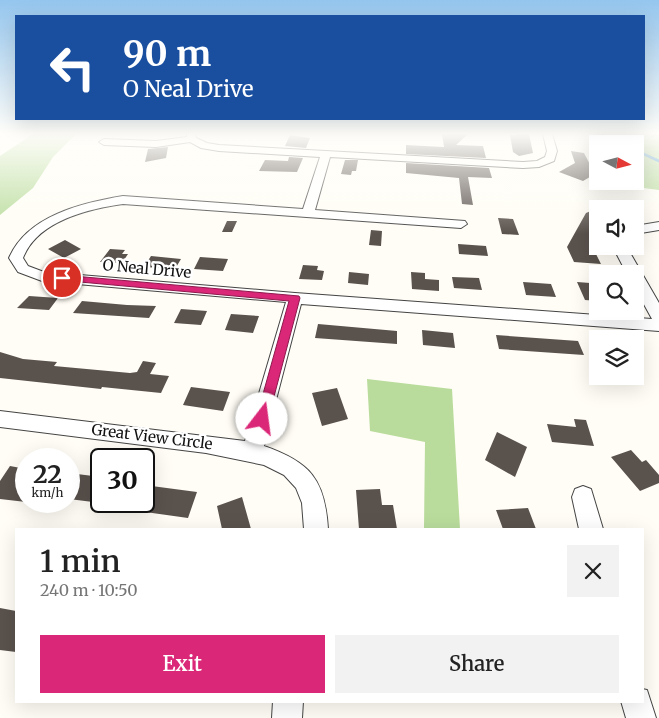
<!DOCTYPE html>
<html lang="en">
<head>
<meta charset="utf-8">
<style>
  body { margin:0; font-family:Merriweather,serif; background:#f2f2f2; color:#222; height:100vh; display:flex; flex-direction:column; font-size:19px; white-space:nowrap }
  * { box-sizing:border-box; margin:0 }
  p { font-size:16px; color:#767676 }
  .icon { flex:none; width:28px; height:28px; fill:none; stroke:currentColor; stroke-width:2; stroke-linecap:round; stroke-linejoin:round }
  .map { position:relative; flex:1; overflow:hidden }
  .drawer { position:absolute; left:15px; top:528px; width:629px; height:175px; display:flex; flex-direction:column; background:#fff; border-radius:0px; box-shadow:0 5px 20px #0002 }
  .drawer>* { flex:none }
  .guide { position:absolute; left:15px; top:15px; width:630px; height:105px; border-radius:0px; box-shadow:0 5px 20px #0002; background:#1a4fa0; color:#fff; overflow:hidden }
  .needle { width:32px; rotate:97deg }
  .fabs { position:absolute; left:589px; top:135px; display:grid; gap:10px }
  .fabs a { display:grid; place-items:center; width:55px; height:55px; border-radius:0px; background:#fff; box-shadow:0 5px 20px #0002; font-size:25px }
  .speed { position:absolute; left:15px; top:448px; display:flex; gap:10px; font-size:25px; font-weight:700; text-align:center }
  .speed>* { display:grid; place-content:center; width:65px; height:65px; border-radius:50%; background:#fff; box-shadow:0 5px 20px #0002; line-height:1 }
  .speed small { font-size:12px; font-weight:400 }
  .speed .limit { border:2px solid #111; border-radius:8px; background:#fff; color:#111 }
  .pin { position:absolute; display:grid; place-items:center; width:42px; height:42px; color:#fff; margin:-21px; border:2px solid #fff; border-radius:50%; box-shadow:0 1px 5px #0007 }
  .me { position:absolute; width:55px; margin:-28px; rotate:15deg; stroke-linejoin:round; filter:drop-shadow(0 0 4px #0008) }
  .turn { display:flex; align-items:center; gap:18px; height:105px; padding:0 25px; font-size:22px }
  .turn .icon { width:65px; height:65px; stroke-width:2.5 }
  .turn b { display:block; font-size:35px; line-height:42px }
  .round { display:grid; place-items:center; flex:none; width:52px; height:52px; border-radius:0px; background:#f2f2f2 }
  .summary { display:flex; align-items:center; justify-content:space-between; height:85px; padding:0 25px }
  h1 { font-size:30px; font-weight:600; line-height:38px }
  .button { display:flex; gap:10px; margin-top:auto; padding:10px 25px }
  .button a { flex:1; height:58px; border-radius:0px; background:#db2777; color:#fff; font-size:20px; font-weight:600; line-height:58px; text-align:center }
  .button a+a { background:#f2f2f2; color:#222 }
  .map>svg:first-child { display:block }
  .forest { fill:#b9dc9c }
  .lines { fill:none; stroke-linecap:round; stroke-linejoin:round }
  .stream { stroke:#3f96cf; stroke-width:2.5 }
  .building { fill:#5a524d }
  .minor-casing { stroke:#444; stroke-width:2 }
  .minor { fill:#fff; fill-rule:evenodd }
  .route { fill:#db2777; stroke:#8e194d }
  .labels { text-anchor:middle; stroke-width:5; stroke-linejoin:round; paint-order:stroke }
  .street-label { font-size:15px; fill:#111; stroke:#fff }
</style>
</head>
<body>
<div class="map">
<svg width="659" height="718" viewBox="0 0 659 718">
  <rect width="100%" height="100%" fill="#fffdf5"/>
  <path class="forest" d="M33 134H76L53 157 33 188 0 215V156Z
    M603 134H659V190L613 184V181H635V144H601L598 140Z
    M367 379 452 389 460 529H424L425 442 370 431Z"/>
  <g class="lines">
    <path class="stream" d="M600 134 621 144
      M635 150 659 161"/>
  </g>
  <path class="building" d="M442 134H468L456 145 483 146 486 158 406 154V145L444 147Z
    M516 134H529L533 153 519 156 513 152 510 135H516Z
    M290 135 310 138 306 148 285 146Z
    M168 147 166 158 145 162 148 149Z
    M571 151 584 153 595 174 583 181 559 172 575 163Z
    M289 157 303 158 297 172 259 171 265 160 288 161Z
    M345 160H358L356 171H352L351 175 341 174Z
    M406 163 489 168 492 178 468 177 473 205 462 204 459 178 406 173Z
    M598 208V226L590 242 601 264 574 262 567 247 586 213Z
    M498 218 513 219 519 235 502 234Z
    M227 221H237L232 232H222Z
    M371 230 382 231 381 246 369 245Z
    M65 240 81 249 64 258 48 249Z
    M458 244 486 246 488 256 459 254Z
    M110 249 125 250 122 254H128L122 263 100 262Z
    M151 256 181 259 175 269 144 267Z
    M200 257 228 259 223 271 194 269Z
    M303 265 318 266 317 270 324 271 322 280 299 279Z
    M349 272 369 274 368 285 348 283Z
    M411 272 425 273V279L439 280V291L412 289Z
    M452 277 479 278 482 290 454 288Z
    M523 282 551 284 556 297 526 295Z
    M577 282 590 283 593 290H598V301L585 300Z
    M29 296 58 298 49 310 17 308Z
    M82 301 127 305 156 306 149 318 73 313Z
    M181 309 207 311 201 325 174 323Z
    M231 314 259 316 253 333 225 330Z
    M318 324 397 331V344L315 338Z
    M422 330 453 333 455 348 423 345Z
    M496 335 578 341 584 355 499 349Z
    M0 352 23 359 57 362 54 366 130 373 137 372 143 361 156 363 150 374 169 376 161 393 102 387 101 389 0 378Z
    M191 387 230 392 223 411 183 405Z
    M337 388 348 419 322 426 312 393Z
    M574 419 586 420 594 446 552 442 547 424 576 427Z
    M497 432 527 447 515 477 485 460Z
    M631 450 642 462 646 460 659 475V483L640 491 611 457Z
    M10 466 26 469V502L0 499V481Z
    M77 474 101 477V503L69 499V489Z
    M144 485 197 492 188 518 131 510 135 501H144Z
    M380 489 382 505H393L397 529H359L356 490Z
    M242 497 251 529H222L217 506Z
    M528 508 536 529H503L496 510Z
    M0 608 16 611V652L0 650Z"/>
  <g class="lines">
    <defs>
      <path id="minor" d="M187 134H195L196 138 207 143 219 145 523 162 537 161 545 157 547 151 543 134H552L557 151 554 161 539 167 523 168 330 157 315 210 465 221 467 224 461 228 123 204C88 209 37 221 23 258L28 266 44 272 295 293 652 319 635 288V274H627L615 251V246H629V251L659 303V331L301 304 264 446C310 462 325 479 328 529H304L302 503 296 488 284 475 264 465 206 453 0 427V411L245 441 286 302 42 281 18 272 9 258C27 216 81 203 123 196L303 209 320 157 219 151 201 148 190 142 156 147 104 145 99 142 104 139 156 141 187 137Z
        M659 222V230L635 234V226Z
        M583 486 591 489 603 529H579L572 497 575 489Z
        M642 689 647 690 656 718H626L621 701H642Z
        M273 701H303L302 718H272Z"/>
    </defs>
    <use href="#minor" class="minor-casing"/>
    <use href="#minor" class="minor"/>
  </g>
  <linearGradient id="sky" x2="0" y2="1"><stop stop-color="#95c6ee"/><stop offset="0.57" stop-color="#fffefa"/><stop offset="1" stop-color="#fffefa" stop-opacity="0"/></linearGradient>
  <rect width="659" height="234" fill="url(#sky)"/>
  <path class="route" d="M62 275 299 296 300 298 267 423 262 425 257 423 256 419 289 301 58 280 57 278Z"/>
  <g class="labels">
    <g class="street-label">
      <text transform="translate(147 269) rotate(5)" y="5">O Neal Drive</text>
      <text transform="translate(152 437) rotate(7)" y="5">Great View Circle</text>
    </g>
  </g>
</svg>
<div class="fabs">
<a><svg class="needle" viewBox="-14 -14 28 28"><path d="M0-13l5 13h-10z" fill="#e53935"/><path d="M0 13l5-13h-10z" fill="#767676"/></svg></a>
<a><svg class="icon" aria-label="sound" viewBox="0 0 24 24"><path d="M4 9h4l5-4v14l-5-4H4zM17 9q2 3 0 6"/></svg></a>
<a><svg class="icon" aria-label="search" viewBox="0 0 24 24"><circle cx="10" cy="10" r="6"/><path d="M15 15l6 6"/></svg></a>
<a><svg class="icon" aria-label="layers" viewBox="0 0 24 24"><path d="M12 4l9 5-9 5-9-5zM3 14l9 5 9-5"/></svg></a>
</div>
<div class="speed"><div>22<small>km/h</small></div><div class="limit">30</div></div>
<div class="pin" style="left:62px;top:278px;background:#d93025"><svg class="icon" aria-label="arrive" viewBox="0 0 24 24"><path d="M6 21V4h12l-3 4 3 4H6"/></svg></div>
<svg class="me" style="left:262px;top:419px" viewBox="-20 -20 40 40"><circle r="19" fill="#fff"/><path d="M0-13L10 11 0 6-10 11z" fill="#db2777"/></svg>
<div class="guide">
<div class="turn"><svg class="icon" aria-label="left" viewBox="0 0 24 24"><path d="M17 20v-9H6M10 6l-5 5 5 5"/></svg><div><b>90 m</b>O Neal Drive</div></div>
</div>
<section class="drawer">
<div class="summary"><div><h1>1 min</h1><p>240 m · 10:50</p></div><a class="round"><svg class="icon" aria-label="close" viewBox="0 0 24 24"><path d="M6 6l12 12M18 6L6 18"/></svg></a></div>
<div class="button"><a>Exit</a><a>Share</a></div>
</section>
</div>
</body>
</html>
